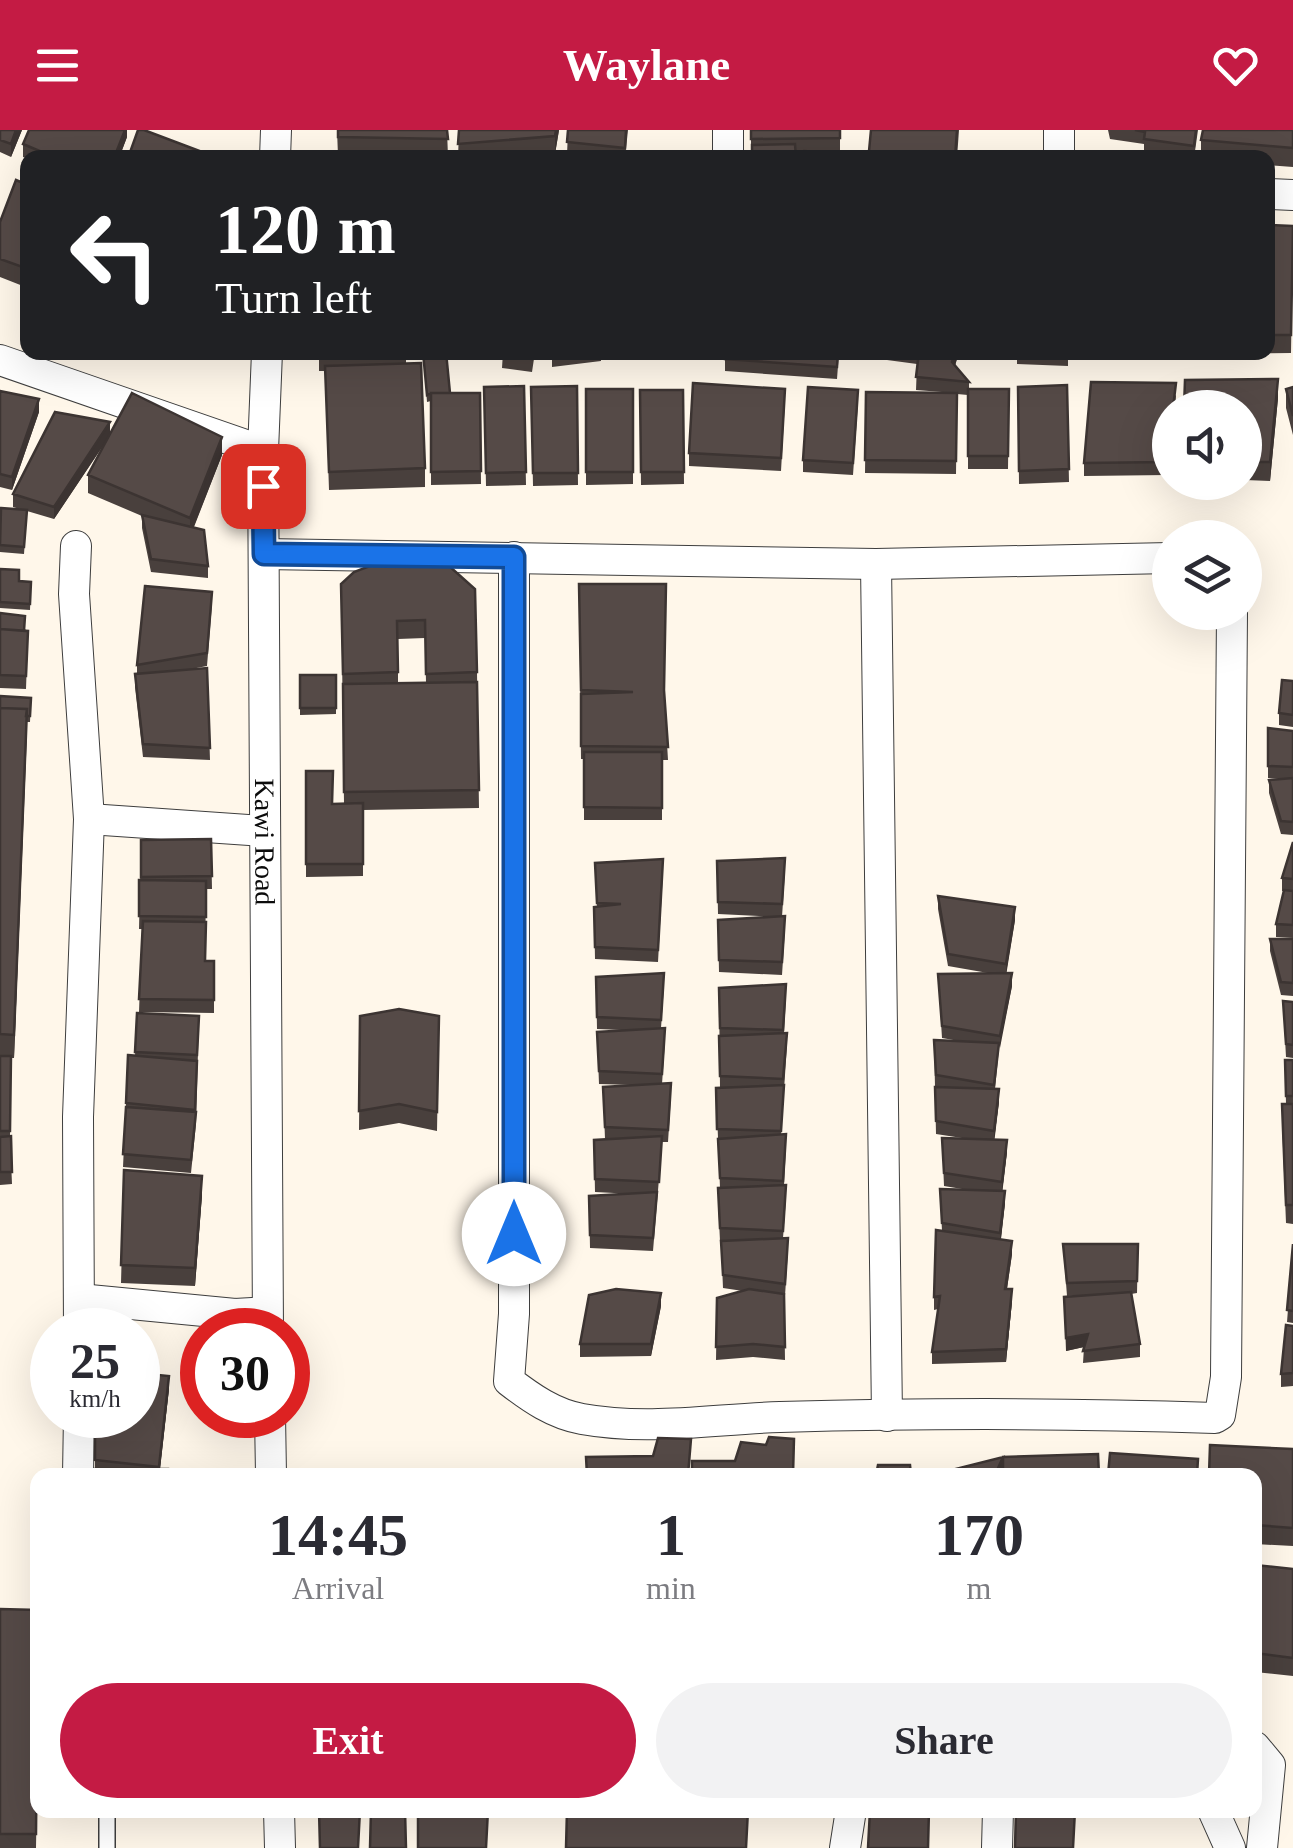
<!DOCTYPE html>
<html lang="en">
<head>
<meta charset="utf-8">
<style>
  body { margin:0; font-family:Georgia,serif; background:#f2f2f3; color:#2b2b33; height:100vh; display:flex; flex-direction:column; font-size:38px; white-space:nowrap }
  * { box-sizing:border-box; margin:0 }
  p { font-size:32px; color:#7c7c81 }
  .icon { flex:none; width:55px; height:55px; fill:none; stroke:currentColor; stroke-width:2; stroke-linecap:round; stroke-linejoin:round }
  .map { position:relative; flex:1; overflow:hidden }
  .side { position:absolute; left:30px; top:1338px; width:1232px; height:350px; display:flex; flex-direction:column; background:#fff; border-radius:20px; box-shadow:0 10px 40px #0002 }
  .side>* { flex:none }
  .banner { position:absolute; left:20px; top:20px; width:1255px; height:210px; border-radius:20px; box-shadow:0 10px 40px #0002; background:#202124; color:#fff; overflow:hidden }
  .fabs { position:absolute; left:1152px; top:260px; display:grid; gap:20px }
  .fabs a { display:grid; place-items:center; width:110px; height:110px; border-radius:50%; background:#fff; box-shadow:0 10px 40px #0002; font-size:50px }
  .speed { position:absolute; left:30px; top:1178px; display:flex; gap:20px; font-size:50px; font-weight:700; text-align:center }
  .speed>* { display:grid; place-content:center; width:130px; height:130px; border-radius:50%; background:#fff; box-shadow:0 10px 40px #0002; line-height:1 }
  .speed small { font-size:25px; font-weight:400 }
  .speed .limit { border:15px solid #d22; background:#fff; color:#111 }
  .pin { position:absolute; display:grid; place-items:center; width:85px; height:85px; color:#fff; margin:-42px; border-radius:20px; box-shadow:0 5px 15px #0006 }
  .me { position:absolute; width:110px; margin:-55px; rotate:0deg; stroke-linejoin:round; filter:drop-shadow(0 0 8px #0008) }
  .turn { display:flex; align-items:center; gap:35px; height:210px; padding:0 30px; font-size:45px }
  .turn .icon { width:130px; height:130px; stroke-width:2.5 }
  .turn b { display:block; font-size:70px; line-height:85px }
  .eta { display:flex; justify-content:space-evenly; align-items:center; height:170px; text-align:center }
  .eta b { font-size:60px; font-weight:700; line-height:70px }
  .action { display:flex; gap:20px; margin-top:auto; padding:20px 30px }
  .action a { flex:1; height:115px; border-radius:60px; background:#c41b44; color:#fff; font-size:40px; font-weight:700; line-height:115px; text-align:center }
  .action a+a { background:#f2f2f3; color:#2b2b33 }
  header { display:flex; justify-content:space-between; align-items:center; height:130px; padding:0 30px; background:#c41b44; color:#fff; font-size:45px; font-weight:700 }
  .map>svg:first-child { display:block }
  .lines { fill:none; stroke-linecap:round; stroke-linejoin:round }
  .service-casing { stroke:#3e3e3e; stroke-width:18 }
  .minor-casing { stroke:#3e3e3e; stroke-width:32 }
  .service { stroke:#fff; stroke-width:15 }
  .minor { stroke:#fff; stroke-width:30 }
  .wall { fill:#49403d; fill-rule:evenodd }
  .shaded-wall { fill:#3c3432 }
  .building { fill:#554a47; stroke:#3c3432; stroke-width:2.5 }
  .route-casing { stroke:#114b97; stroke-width:25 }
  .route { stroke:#1a73e8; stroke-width:18 }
  .labels { text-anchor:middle; stroke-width:10; stroke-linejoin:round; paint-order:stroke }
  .street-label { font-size:28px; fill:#0b0b0b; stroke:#fff }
</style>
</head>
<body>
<header><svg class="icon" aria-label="menu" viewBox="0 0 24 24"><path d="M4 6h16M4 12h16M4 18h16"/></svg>Waylane<svg class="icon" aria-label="heart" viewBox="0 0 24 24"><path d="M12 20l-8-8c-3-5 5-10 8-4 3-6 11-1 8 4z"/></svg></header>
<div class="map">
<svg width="1293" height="1718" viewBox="0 0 1293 1718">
  <rect width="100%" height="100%" fill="#fff7ea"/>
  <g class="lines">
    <defs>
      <path id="service" d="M107 1680V1718"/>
      <g id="minor">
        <path d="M728 0V28"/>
        <path d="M275 28 276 0"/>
        <path d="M1059 28V0"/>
        <path d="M1268 64 1293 65"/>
        <path id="s1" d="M267 222 263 321 268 1200"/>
        <path d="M0 230 263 321"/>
        <path d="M76 416 74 464 89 689 78 987 79 1200"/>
        <path d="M264 424 876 434 1170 428"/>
        <path d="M514 427V1184L509 1251C531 1268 554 1284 582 1289 649 1301 714 1289 780 1287 925 1283 1071 1283 1215 1288L1220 1285 1226 1247 1232 482"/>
        <path d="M876 434 887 1286"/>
        <path d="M89 689 263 701"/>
        <path d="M79 1169 235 1184 267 1182"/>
        <path d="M270 1285 271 1345"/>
        <path d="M78 1345 79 1285"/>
        <path d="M1255 1617 1270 1635 1262 1718"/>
        <path d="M279 1680 280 1718"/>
        <path d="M1213 1680 1230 1718"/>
        <path d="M845 1718 851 1680"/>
        <path d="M997 1718 998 1680"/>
      </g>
    </defs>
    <use href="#service" class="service-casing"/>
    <use href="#minor" class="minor-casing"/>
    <use href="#service" class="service"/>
    <use href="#minor" class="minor"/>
  </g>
  <path class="wall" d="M0 0H22L11 27 0 22Z
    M127 0V7L119 28H28V29L23 27V14Z
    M337 0H447L448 27 338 26Z
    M459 0H559L555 24 513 28H458Z
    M568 0H628L625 28H591L567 25Z
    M751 0H840V21L751 22Z
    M871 0H959L957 28H869Z
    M1108 0H1198L1194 28 1144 21V14L1110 9Z
    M1293 0V37L1268 35V28H1201V10Z
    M28 55V158L0 147V92Z
    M1268 95 1293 96 1291 223 1201 224V222H1268Z
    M191 222H207L205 228Z
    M319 222H406V233L425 338V357L329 360 325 241H319Z
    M423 222 450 263H480L481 354 431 355V271L427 272Z
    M503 222H535L532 242 502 238Z
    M552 222H601V231L552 237Z
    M725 222H839L837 249 725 241Z
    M887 222H959L955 236 969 252V259H1009L1008 339H968V265L957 264 956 344 865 343 866 262H942L916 260 917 234 887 230Z
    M1017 222H1068V236L1017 234Z
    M1067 255 1069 352 1019 354 1018 257Z
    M524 256 526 355 486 356 484 257Z
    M577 256 578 355 533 356 531 257Z
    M1293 257V305L1286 278V259Z
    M586 259H633V354L586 355Z
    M640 260H683L684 354 641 355Z
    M0 261 39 282 12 360 0 357Z
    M1176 265 1175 278H1170V321L1167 345 1084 346V333Z
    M1278 268 1270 351 1245 350V278Z
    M785 271 781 341 689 336V323Z
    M858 273 853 345 803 342V330Z
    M110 304 222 325 194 397 208 436V448L151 442 142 398V386L88 363V345L107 310 54 389 27 381 24 424 0 422V393L23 380 13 377V364Z
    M375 434 477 542 479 678 363 680V746L306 747V641L333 674 344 673 341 454ZM425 508 426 552 398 553V509Z
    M0 439 19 451 31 452 30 480 0 478Z
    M579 454 664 563 668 630H662V690H584V629H581Z
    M212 474 207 536 186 540 207 538 210 630 143 627 135 557V544H137V535Z
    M0 483 24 501H28L26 559 0 558Z
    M300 545H336V584L300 585Z
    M1293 551V597L1279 595V583Z
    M0 566 31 568 30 592H27L14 928H11L10 1006 12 1054 0 1055Z
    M1268 598 1293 601V705L1281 704 1269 663V650L1281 649 1268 648Z
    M211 709 212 759H206L205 831H214V883L139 882 142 799H139L141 710Z
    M1293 712V808L1276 807V794L1284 761H1282V748Z
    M717 731 785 741 782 787 785 799 782 845 719 842 718 790 780 787 718 784Z
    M595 733 663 742 658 832 595 829 594 777H597Z
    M938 766 1015 790 1006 843 1012 856 999 918 995 959 999 972 994 1009 1007 1022 1002 1061 1005 1073 1001 1109 1012 1124 1007 1159 1012 1171 1006 1232 932 1234V1222L938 1179 934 1180V1167L942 1101 940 1059 968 1060 944 1056 942 1008H962L936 1004 934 910 959 911 942 908 938 844 988 843 948 836 938 779Z
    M1270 809H1293V866L1281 865 1270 821Z
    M596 847 664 856 661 898 665 911 662 954 671 966 668 1012H662L653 1121 590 1118 589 1066 633 1064 595 1062 594 1010 605 1009 603 957 631 955 599 954 597 902 621 900 597 899Z
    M719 858 786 867 784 903 787 915 781 1005 786 1017 784 1055 786 1068 783 1108 788 1120 785 1166H784L785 1230 753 1227 716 1230 717 1168 743 1161 723 1158 721 1111H726H720L718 1071 720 1058 716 958H720Z
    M1283 871 1293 872V928L1286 927Z
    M137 883 199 886 196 994 191 1043 123 1037 126 973 135 926Z
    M360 886H439L437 1001 399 993 359 1000Z
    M1285 930H1293V1094L1286 1093 1282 993 1286 974Z
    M124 1040 202 1065 195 1156 121 1153Z
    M1063 1114H1138L1137 1163 1131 1164 1140 1214V1227L1083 1233 1084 1217 1066 1221 1064 1167 1088 1165 1067 1166Z
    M1293 1114V1193L1287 1192Z
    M661 1176 651 1226 580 1227V1214Z
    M1293 1196V1256L1281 1257V1244Z
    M169 1259 160 1339 95 1345V1285Z
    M1293 1319V1416L1255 1414V1345Z
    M1255 1435 1293 1439V1546L1255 1542Z
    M0 1479 38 1598 36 1718H0Z"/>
  <path class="shaded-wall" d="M16 0H22L11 27V14Z
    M125 0H127V7L119 28H114Z
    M556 0H559L555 24V6Z
    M955 222H959L952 245V232Z
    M1278 249V268L1270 351V332Z
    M39 269V282L12 360V347Z
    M110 292V305L54 389V377Z
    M222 307V325L190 406V388Z
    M27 579V603L14 928V905Z
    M1015 777V790L1006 846V834Z
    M1012 843V856L1000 918V906Z
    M999 959V972L994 1014V1001Z
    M1007 1010V1022L1002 1065V1052Z
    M202 1046V1065L195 1156V1138Z
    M1005 1061V1073L1000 1116V1103Z
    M1012 1111V1124L1005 1172V1159Z
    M1012 1159V1171L1006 1232V1219Z
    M661 1163V1176L651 1226V1214Z
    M1088 1204V1216L1066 1221V1208Z
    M169 1246V1259L159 1345V1337Z
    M1003 1327V1339L1000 1345H995Z"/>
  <path class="building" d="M0 0H16L11 14 0 10Z
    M29 0H125L114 28H56L23 14Z
    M138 0H144L218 28H128Z
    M338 0H447L448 9 338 7Z
    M459 0H556L555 6 458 14Z
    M568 0H626L625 18 567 12Z
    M751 0H840V8L751 9Z
    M871 0H957L955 28 869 21Z
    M1135 0H1196L1194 16 1144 9 1145 2Z
    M1203 0H1293V18L1201 10Z
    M795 14 796 28H752V15Z
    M804 21 816 22 815 28H803Z
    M16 50 28 55V139L0 129V92Z
    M1268 95 1293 96 1291 205H1268Z
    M423 222H446L450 263H431L427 265Z
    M503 222H533L532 229 502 225Z
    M725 222H838L837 237 725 229Z
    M919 222H955L952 232 969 252 916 247Z
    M421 233 425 338 329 342 325 236Z
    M1278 249 1270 332H1245V278H1184L1185 250Z
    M1091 252 1176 253 1173 278H1170V308L1167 332 1084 333Z
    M693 253 785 259 781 328 689 323Z
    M1067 255 1069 339 1019 341 1018 257Z
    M524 256 526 342 486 343 484 257Z
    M577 256 578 343H533L531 257Z
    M808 257 858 260 853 333 803 330Z
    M1293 257V286L1286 259Z
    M586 259H633V342H586Z
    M968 259H1009L1008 326H968Z
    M640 260H683L684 342H641Z
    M0 261 39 269 12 347 0 344Z
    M866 262 957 263 956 331 865 330Z
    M132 263 222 307 190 388 88 345Z
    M431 263H480L481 341 431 342Z
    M55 282 110 292 54 377 13 364Z
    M1 378 27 380 24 417 0 415Z
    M142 385 204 400 208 436 151 429Z
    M375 434 448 435 475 459 477 542 426 544 425 490 397 491 398 542 343 544 341 454 354 442Z
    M0 439 19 440V451L31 452 30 474 0 472Z
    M579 454H666L664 560 668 617 581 616V564L633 562 581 560Z
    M145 456 212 462 207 523 137 535Z
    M0 483 25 486 24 501 0 499Z
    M0 499 28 501 26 546 0 545Z
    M207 538 210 618 143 614 135 544Z
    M300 545H336V578H300Z
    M1282 550 1293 551V585L1279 583Z
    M477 552 479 660 344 662 343 554Z
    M0 566 31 568 30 586H26L27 579 0 578Z
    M0 578 27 579 14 905 0 904Z
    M1268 598 1293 601V637L1268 636Z
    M584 622H662V678L584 677Z
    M306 641H333L332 674 363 673V734H306Z
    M1293 648V692L1281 691 1269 650Z
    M211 709 212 746 141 747V710Z
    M1293 712V749L1282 748Z
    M785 728 782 774 718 772 717 731Z
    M663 729 658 820 595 817 594 777 621 774 597 773 595 733Z
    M139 750 206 751V787L139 786Z
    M1284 760 1293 761V795L1276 794Z
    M938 766 1015 777 1006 834 948 824Z
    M785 786 782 832 719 830 718 790Z
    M143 791 206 792 205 831H214V870L139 869Z
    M1270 809H1293V853L1281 852Z
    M664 843 661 890 597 887 596 847Z
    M1012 843 1000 906 942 896 938 844Z
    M786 854 783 900 720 898 719 858Z
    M1283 871 1293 872V915L1286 914Z
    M399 879 439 886 437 982 399 974 359 981 360 886Z
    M137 883 199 886 197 925 135 922Z
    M665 898 662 944 599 941 597 902Z
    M787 903 783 949 720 946 719 906Z
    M934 910 999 913 994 955 936 945Z
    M128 925 197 931 195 980 126 973Z
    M0 926H11L10 1001H0Z
    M1285 930H1293V966H1286Z
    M671 953 668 1000 605 997 603 957Z
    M784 955 781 1001 717 999 716 958Z
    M935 957 999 959 994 1001 936 991Z
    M1282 974H1293V1075H1286Z
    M126 977 196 982 191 1030 123 1024Z
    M786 1004 783 1051 720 1048 718 1009Z
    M11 1006 12 1042H0V1007Z
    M662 1006 659 1052 595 1049 594 1010Z
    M942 1008 1007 1010 1002 1052 944 1043Z
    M124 1040 202 1046 195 1138 121 1135Z
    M786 1055 783 1101 720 1098 718 1058Z
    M940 1059 1005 1061 1000 1103 942 1093Z
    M657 1062 653 1108 590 1105 589 1066Z
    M936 1100 1012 1111 1005 1159H1012L1006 1219 932 1222 940 1166 934 1167Z
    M788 1108 785 1154 723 1145 721 1111Z
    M1063 1114H1138L1137 1151 1067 1153Z
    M1293 1114V1181L1287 1180Z
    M616 1159 661 1163 651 1214H580L589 1165Z
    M749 1159 784 1164 785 1217 753 1214 716 1217 717 1168Z
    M1131 1162 1140 1214 1083 1221 1088 1204 1066 1208 1064 1167Z
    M1286 1195 1293 1196V1243L1281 1244Z
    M138 1243 169 1246 159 1337 95 1330V1285H138Z
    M769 1307 794 1309 793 1345H692V1331H735L741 1312 766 1315Z
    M658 1308 691 1309 688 1345H587L586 1327 653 1326Z
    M1210 1315 1293 1319V1398L1255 1395V1345H1209Z
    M1110 1323 1198 1329 1197 1345H1108Z
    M1098 1324 1099 1345H1003V1327Z
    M1003 1327 995 1345H932Z
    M878 1335H910L911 1345H876Z
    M95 1339H168V1345H95Z
    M1255 1435 1293 1439V1528L1255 1523Z
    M0 1479 38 1480 36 1704H0Z
    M319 1680H360L358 1718H320Z
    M371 1680H405L406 1718H370Z
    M418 1680H488L486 1718H418Z
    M567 1680H748L746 1718H566Z
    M870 1680H929L928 1718H868Z
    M1016 1680H1075L1073 1718H1015Z"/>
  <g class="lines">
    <defs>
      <path id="route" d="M263 356 264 424 514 427V1104"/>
    </defs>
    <use href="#route" class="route-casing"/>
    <use href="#route" class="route"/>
  </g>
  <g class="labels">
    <g class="street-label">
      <text dy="10" stroke="none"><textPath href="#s1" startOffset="490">Kawi Road</textPath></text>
    </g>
  </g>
</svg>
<div class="fabs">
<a><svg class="icon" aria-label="sound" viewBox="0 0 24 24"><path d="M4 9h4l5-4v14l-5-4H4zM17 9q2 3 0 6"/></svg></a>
<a><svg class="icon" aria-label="layers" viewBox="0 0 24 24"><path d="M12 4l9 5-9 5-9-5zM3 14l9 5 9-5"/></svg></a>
</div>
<div class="speed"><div>25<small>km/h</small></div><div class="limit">30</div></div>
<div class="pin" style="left:263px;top:356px;background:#d93025"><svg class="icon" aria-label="arrive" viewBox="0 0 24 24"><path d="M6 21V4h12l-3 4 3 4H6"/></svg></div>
<svg class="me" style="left:514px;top:1104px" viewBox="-20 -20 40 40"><circle r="19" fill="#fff"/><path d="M0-13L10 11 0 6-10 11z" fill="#1a73e8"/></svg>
<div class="banner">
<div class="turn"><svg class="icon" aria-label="left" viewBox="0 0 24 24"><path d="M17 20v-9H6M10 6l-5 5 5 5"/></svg><div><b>120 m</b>Turn left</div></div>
</div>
<section class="side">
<div class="eta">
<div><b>14:45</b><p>Arrival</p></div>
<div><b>1</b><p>min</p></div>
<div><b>170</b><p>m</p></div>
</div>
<div class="action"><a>Exit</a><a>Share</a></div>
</section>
</div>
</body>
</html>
